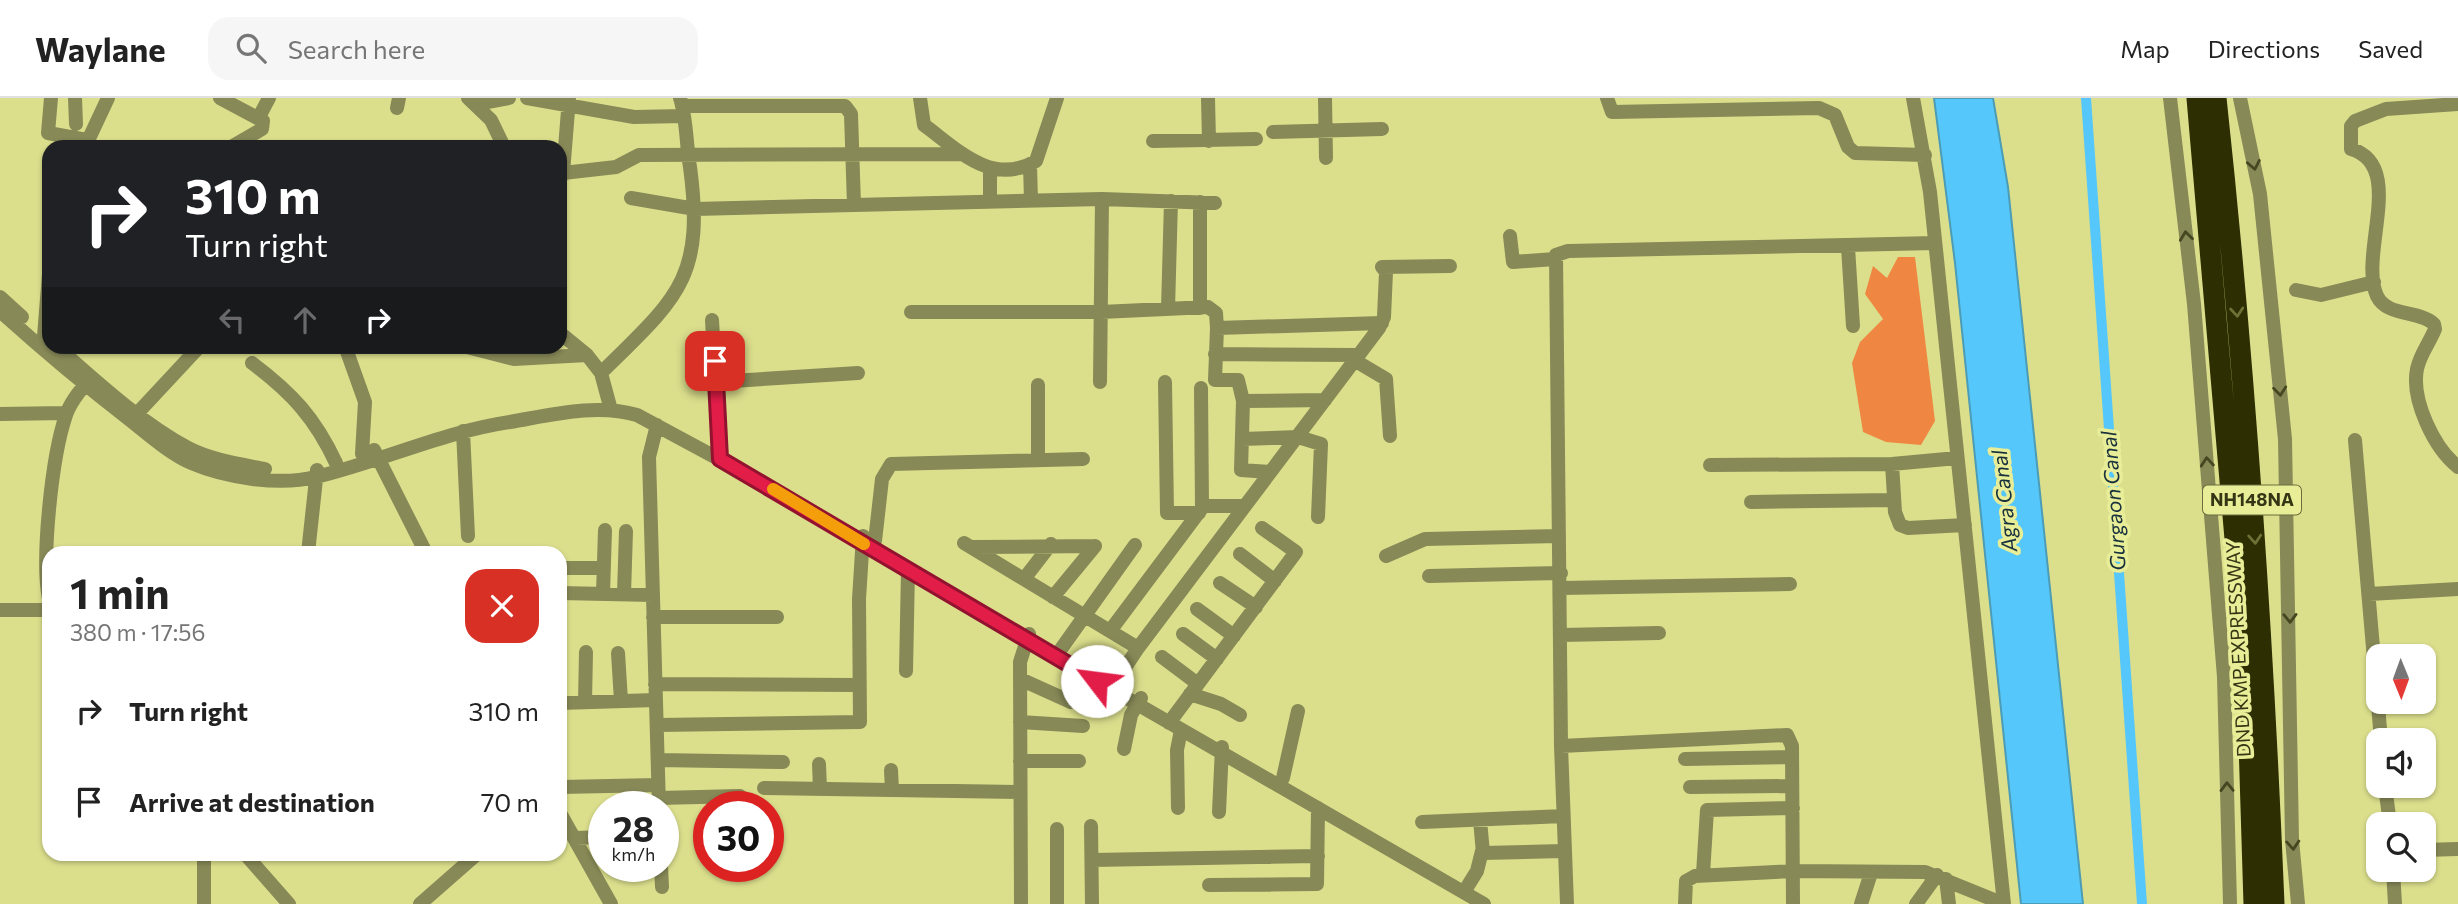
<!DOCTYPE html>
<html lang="en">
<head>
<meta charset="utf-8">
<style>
  body { margin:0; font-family:Commissioner,sans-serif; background:#f6f6f6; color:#222; height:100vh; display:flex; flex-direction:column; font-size:26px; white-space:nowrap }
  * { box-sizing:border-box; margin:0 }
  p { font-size:23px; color:#767676 }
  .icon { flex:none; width:38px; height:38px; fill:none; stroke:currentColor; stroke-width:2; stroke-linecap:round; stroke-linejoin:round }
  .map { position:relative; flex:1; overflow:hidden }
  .drawer { position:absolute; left:42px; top:448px; width:525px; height:315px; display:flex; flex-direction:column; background:#fff; border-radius:21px; box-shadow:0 2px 5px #0004 }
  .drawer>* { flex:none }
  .hud { position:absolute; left:42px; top:42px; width:525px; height:214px; border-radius:21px; box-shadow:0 2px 5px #0004; background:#202124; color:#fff; overflow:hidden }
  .needle { width:46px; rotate:179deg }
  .tools { position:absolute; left:2366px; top:546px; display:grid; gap:14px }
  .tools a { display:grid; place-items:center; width:70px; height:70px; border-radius:14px; background:#fff; box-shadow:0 2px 5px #0004; font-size:35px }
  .speed { position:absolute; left:588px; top:693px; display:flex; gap:14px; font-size:35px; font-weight:700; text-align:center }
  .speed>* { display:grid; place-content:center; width:91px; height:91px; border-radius:50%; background:#fff; box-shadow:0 2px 5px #0004; line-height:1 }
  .speed small { font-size:18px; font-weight:400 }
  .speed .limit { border:10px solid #d22; background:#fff; color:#111 }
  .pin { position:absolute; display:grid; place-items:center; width:60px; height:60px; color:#fff; margin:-30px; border-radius:14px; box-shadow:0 4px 10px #0006 }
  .me { position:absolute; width:77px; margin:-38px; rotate:300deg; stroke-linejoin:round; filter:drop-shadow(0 0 5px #0008) }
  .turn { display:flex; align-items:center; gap:24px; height:147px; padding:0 28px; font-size:32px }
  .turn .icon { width:91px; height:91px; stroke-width:2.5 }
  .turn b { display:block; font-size:49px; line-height:60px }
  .lanes { display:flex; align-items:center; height:66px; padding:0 28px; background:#0003; justify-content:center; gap:35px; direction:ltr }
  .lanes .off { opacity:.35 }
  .round { display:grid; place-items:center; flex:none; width:74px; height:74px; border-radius:21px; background:#f6f6f6 }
  .head { display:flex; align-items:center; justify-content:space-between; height:119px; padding:0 28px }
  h1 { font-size:42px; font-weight:700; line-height:52px }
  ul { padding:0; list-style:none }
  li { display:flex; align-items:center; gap:21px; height:91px; padding:0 28px }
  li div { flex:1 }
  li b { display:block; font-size:26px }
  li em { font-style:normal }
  header { display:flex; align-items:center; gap:42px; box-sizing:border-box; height:98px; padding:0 35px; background:#fff; border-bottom:2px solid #e0e0e0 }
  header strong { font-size:33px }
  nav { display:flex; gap:38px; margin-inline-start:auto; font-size:24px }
  .search { width:490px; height:63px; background:#f6f6f6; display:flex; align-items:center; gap:18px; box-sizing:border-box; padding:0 24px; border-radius:21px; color:#767676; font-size:26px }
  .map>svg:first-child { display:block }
  .green { fill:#ef8743 }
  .water { fill:#56c7fa; stroke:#4c9cb5; stroke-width:2 }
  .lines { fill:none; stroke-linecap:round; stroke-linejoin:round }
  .canal { stroke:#56c7fa; stroke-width:10 }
  .minor { stroke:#878957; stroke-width:14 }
  .highway { stroke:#2d2e02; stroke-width:21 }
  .oneway { stroke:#454721 }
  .oneway2 { stroke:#6e7136 }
  .route-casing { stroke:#92132f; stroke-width:18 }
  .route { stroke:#e11d48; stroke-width:12 }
  .slow { stroke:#f59e0b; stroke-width:12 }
  .labels { text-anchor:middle; stroke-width:7; stroke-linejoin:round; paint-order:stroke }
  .shield { fill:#e8ed98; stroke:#6b6d3c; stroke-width:2 }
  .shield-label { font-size:18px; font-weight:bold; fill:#353614 }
  .street-label { font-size:19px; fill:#353614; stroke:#e8ed98 }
  .water-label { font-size:21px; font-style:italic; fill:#19313d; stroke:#e8ed98 }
</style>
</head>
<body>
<header>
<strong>Waylane</strong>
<div class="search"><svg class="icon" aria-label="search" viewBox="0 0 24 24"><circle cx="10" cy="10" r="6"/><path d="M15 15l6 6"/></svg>Search here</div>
<nav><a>Map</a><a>Directions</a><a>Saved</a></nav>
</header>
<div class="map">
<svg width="2458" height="806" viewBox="0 0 2458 806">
  <rect width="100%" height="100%" fill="#dbdf8c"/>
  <path class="green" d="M1898 159H1915L1935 323 1921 347 1886 344 1863 334 1852 265 1860 244 1883 221 1865 196 1873 168 1887 180Z"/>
  <path class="water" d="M1934 0H1993L2008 89 2083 806H2021L1955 165Z"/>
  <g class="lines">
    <path class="canal" d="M2086 0 2142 806"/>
    <path class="minor" d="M51 0 48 35 87 42
      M75 0 76 26
      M220 0 263 23 262 31 231 49
      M468 0 491 22 504 49
      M527 0 634 19 684 18
      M920 0 924 27C957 51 992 89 1036 63L1057 0
      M1208 0 1209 43
      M1325 0 1326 60
      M1607 0 1612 14 1819 10 1835 17 1848 49 1855 55 1925 57
      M1913 0 1930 94 2004 806
      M2170 0 2194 206 2224 579 2230 806
      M2240 0 2260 96 2285 341 2292 742 2298 806
      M478 6 509 0
      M2458 6 2386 11 2355 23 2351 28V51C2407 67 2358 157 2377 198 2387 219 2419 212 2434 226L2435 231C2430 244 2420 256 2417 271 2411 302 2434 350 2458 369
      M683 8H845L851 16 854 107
      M397 10 399 0
      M259 19 269 0
      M1273 34 1382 31
      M1153 43 1256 41
      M85 49 108 0
      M1030 66 1031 103
      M563 75 616 69 639 57 962 56
      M560 81 563 75 569 0
      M631 100 695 111 1102 101 1215 105
      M990 104V70
      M1510 138 1513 164 1555 161
      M1848 149 1853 228
      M2296 192 2321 197 2374 184
      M0 199 22 219
      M1200 210V104
      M1168 211 1171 103
      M0 213C42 251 85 287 130 322 149 337 169 355 191 365 226 380 279 388 316 379 382 363 443 334 510 324 551 317 596 305 637 317L754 380 1026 542 1484 806
      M911 214H1101L1208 209 1216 215 1217 230
      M712 222 720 361
      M560 235 587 257 601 275
      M44 238 49 176
      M56 248C97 284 140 324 188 350 211 362 239 366 265 371
      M345 248 365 304 362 356
      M463 248 514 261 587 257
      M1215 256 1358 257
      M1354 262 1386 281 1390 338
      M252 265C292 295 315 320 336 365
      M716 284 858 275
      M1100 284 1102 101
      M1165 284 1167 415H1199
      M1325 302 1243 303 1238 282H1215L1217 230 1382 225
      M1243 303 1241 372 1270 374
      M611 312 601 275C677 200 705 181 690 69 686 46 687 22 680 0
      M0 316 66 315
      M132 321 200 248
      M657 327 649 359 659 709
      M463 333 468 438
      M1242 341 1298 339 1321 346 1318 419
      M2355 342 2381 642
      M374 352 426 455
      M1038 362V287
      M1892 366 1895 414 1900 427 1908 430 1965 427
      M1710 367 1892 366 1957 360
      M1751 404 1894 402
      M1203 408H1244
      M875 443 882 381 891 366 1083 361
      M964 445 1138 550
      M972 449 1095 448
      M308 455 317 372
      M1240 456 1275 483
      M1386 458 1425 441 1559 438
      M560 470H604
      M1429 478 1561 475
      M1024 481 1051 446
      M1220 485 1256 509
      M1561 490 1790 486
      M560 495 653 497
      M603 496 605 432
      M624 496 626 433
      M2369 496 2458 491
      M1053 499 1095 448
      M49 501C41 460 52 358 66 317 70 305 81 291 90 281
      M1197 511 1234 538
      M0 512H49
      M653 519H777
      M1110 533 1202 410 1201 290
      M1183 536 1217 561
      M1561 537 1659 535
      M1061 551 1135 447
      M618 555 621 603
      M1162 559 1198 586
      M906 573 908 472
      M1020 581 1071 604
      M655 586 859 587
      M1111 591 1138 550 1379 230 1384 219 1386 174 1382 169 1450 168
      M1190 596 1221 606 1240 617
      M585 604 586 554
      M560 605 656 602
      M1020 624 1083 628
      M1169 625 1296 454 1262 430
      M657 627 860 624 859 501 863 438
      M1561 648 1787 637 1792 648 1793 806
      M1124 651 1131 617 1141 600
      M1685 661 1792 659
      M658 662 783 664
      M1020 663H1079
      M819 666 820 691
      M891 672 892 692
      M1283 680 1298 613
      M2385 688 2390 726
      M560 689 658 687
      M1690 689 1792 688
      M764 690 1020 694
      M659 700 740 698
      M1178 710 1177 652 1181 632
      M1219 714 1222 649
      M560 715 611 806
      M1480 722 1483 755 1563 753
      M1422 724 1563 718
      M1091 728 1092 806
      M575 740 604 739
      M2424 752 2458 751
      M245 756 289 806
      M1092 762 1318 758
      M661 768 662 789
      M2393 772 2395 806
      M1703 776 1707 712 1793 710
      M1946 781 1949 806
      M1209 787 1317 786 1318 710
      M1464 794 1477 773 1482 753
      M204 806V756
      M420 806 477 756
      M1021 806 1020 564 1029 536
      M1057 806V731
      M1567 806 1561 648 1556 157 1568 153 1935 145
      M1685 806 1686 783 1695 778 1793 773 1925 774 2004 806
      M1861 806 1871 775
      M1916 806 1937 777"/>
    <path class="highway" d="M2197 0 2247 580 2254 806
      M2216 0C2245 268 2263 537 2274 806"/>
  </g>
  <defs><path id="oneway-chevron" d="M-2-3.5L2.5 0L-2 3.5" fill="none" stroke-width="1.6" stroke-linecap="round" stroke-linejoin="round" transform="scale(1.75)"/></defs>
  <g class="oneway">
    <use href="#oneway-chevron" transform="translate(2254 67) rotate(79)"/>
    <use href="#oneway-chevron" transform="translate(2186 138) rotate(-97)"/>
    <use href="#oneway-chevron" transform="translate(2280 293) rotate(84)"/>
    <use href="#oneway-chevron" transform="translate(2207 364) rotate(-95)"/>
    <use href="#oneway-chevron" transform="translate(2290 520) rotate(89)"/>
    <use href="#oneway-chevron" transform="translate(2227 689) rotate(-91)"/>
    <use href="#oneway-chevron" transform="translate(2293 747) rotate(86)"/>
  </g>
  <g class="oneway2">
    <use href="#oneway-chevron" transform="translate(2237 214) rotate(85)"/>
    <use href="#oneway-chevron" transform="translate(2255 441) rotate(86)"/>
  </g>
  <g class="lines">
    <defs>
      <path id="route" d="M715 263 720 361 1097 583"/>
    </defs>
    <use href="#route" class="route-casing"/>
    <use href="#route" class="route"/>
    <path class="slow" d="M773 391 864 446"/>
  </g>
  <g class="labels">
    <rect class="shield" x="2203" y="387.5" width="98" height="29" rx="5"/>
    <g class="shield-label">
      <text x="2252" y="408">NH148NA</text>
    </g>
    <g class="street-label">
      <text transform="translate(2238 551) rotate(-93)" y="7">DND KMP EXPRESSWAY</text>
    </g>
    <g class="water-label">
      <text transform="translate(2005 403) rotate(-96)" y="7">Agra Canal</text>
      <text transform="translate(2114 403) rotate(-94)" y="7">Gurgaon Canal</text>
    </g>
  </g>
</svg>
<div class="tools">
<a><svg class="needle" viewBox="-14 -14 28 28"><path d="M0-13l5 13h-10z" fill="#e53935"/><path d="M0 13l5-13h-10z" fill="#767676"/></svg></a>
<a><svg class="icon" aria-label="sound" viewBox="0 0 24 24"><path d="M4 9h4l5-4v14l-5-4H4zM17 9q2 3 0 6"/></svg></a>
<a><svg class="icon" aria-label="search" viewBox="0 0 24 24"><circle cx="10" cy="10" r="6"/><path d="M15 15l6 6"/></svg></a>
</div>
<div class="speed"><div>28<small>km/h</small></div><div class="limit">30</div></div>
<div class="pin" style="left:715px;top:263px;background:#d93025"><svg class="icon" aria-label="arrive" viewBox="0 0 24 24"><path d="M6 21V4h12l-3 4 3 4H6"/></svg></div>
<svg class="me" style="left:1097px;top:583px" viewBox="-20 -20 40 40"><circle r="19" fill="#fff"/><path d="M0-13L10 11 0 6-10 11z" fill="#e11d48"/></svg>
<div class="hud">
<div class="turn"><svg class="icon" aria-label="right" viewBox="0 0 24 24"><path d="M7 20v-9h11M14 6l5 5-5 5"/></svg><div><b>310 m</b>Turn right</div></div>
<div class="lanes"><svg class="icon off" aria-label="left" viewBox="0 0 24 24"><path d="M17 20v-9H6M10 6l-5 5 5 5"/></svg><svg class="icon off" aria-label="ahead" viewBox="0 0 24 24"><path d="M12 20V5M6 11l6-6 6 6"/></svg><svg class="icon" aria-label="right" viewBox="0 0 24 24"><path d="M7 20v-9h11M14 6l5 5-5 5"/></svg></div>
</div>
<section class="drawer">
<div class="head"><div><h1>1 min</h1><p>380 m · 17:56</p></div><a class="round" style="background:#d93025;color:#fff"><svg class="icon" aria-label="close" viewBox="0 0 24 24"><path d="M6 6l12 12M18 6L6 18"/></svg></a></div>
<ul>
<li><svg class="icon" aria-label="right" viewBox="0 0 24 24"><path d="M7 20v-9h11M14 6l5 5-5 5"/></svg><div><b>Turn right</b></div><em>310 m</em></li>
<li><svg class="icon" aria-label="arrive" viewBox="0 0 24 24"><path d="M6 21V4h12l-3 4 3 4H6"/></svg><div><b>Arrive at destination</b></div><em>70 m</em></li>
</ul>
</section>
</div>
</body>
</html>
